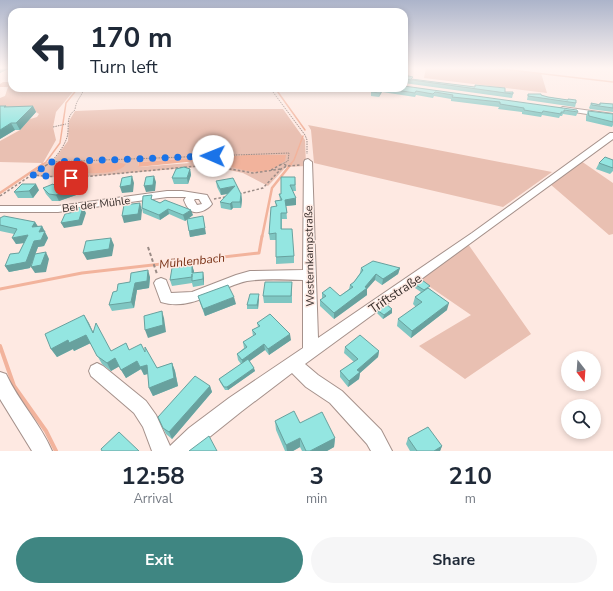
<!DOCTYPE html>
<html lang="en">
<head>
<meta charset="utf-8">
<style>
  body { margin:0; font-family:"Nunito Sans",sans-serif; background:#f6f6f7; color:#1f2937; height:100vh; display:flex; flex-direction:column; font-size:15px; white-space:nowrap }
  * { box-sizing:border-box; margin:0 }
  p { font-size:13px; color:#747a83 }
  .icon { flex:none; width:22px; height:22px; fill:none; stroke:currentColor; stroke-width:2; stroke-linecap:round; stroke-linejoin:round }
  .map { position:relative; height:451px; overflow:hidden }
  .drawer { display:flex; flex-direction:column; background:#fff; flex:1 }
  .drawer>* { flex:none }
  .banner { position:absolute; left:8px; top:8px; width:400px; height:84px; border-radius:12px; box-shadow:0 2px 6px #0003; background:#fff; color:#1f2937; overflow:hidden }
  .needle { width:26px; rotate:163deg }
  .tools { position:absolute; left:561px; top:351px; display:grid; gap:8px }
  .tools a { display:grid; place-items:center; width:40px; height:40px; border-radius:50%; background:#fff; box-shadow:0 2px 6px #0003; font-size:20px }
  .pin { position:absolute; display:grid; place-items:center; width:34px; height:34px; color:#fff; margin:-17px; border-radius:8px; box-shadow:0 2px 6px #0006 }
  .me { position:absolute; width:44px; margin:-22px; rotate:271deg; stroke-linejoin:round; filter:drop-shadow(0 0 3px #0008) }
  .turn { display:flex; align-items:center; gap:14px; height:84px; padding:0 16px; font-size:18px }
  .turn .icon { width:52px; height:52px; stroke-width:2.5 }
  .turn b { display:block; font-size:28px; line-height:34px }
  .eta { display:flex; justify-content:space-evenly; align-items:center; height:68px; text-align:center }
  .eta b { font-size:24px; font-weight:700; line-height:28px }
  .primary-button { display:flex; gap:8px; margin-top:auto; padding:8px 16px }
  .primary-button a { flex:1; height:46px; border-radius:24px; background:#3f8682; color:#fff; font-size:16px; font-weight:700; line-height:46px; text-align:center }
  .primary-button a+a { background:#f6f6f7; color:#1f2937 }
  .map>svg:first-child { display:block }
  .green { fill:#e9c0b2; fill-rule:evenodd }
  .water { fill:#f2b39c }
  .lines { fill:none; stroke-linecap:round; stroke-linejoin:round }
  .stream-far3 { stroke:#f2b39c; stroke-width:1.5 }
  .stream-far2 { stroke:#f2b39c; stroke-width:2.5 }
  .stream-far1 { stroke:#f2b39c; stroke-width:3 }
  .stream { stroke:#f2b39c; stroke-width:4 }
  .minor-casing { stroke:#a5918b; stroke-width:2 }
  .path-far2 { stroke:#9a8b86; stroke-width:1; stroke-dasharray:1.5 1; stroke-linecap:butt }
  .path-far1 { stroke:#9a8b86; stroke-width:1.5; stroke-dasharray:2.5 2; stroke-linecap:butt }
  .path { stroke:#9a8b86; stroke-width:2; stroke-dasharray:3.5 2.5; stroke-linecap:butt }
  .minor { fill:#fff; fill-rule:evenodd }
  .wall { fill:#7fc6c2 }
  .shaded-wall { fill:#68a19e }
  .building { fill:#94e6e1; stroke:#68a19e }
  .route { stroke:#1a73e8; stroke-width:7; stroke-dasharray:0 12.6 }
  .labels { text-anchor:middle; stroke-width:3; stroke-linejoin:round; paint-order:stroke }
  .street-label { font-size:11px; fill:#362e2b; stroke:#fee9e2 }
  .water-label { font-size:12px; font-style:italic; fill:#762d10; stroke:#fee9e2 }
  .near-street-label { font-size:13px; fill:#362e2b; stroke:#fee9e2 }
</style>
</head>
<body>
<div class="map">
<svg width="613" height="451" viewBox="0 0 613 451">
  <rect width="100%" height="100%" fill="#fee9e2"/>
  <path class="green" d="M426 68H497L541 73 547 93 424 78Z
    M3 82H12V88H76L56 112 53 127 56 140 43 163 53 161 68 141 69 121 75 111 124 109H283L305 140 306 166 286 167 268 186 243 173 209 166 71 178 29 176 42 163 0 162V141L20 130 27 120 37 117 39 114 36 112 0 109V98L5 96 8 87H0V84ZM244 155 248 171 217 162 219 157ZM178 159 190 163 138 167 139 162Z
    M308 125 552 172 503 207 314 163 311 130Z
    M581 161 613 183V234L609 235 550 184Z
    M468 244 531 334 465 379 419 346 471 315 420 280Z"/>
  <path class="water" d="M244 155H286L285 161C281 163 277 167 272 169 255 177 233 167 217 162L219 157Z
    M178 159H206V160L138 167 139 162Z
    M115 162 126 164C117 178 74 172 59 171L62 166Z"/>
  <g class="lines">
    <path class="stream-far3" d="M494 68 613 82
      M275 88 305 130
      M42 165 46 162 60 143 66 103 78 88
      M290 165 294 160 303 136"/>
    <path class="stream-far2" d="M0 193 43 164
      M262 237 272 188 291 164"/>
    <path class="stream-far1" d="M0 289 82 273 259 253 262 236"/>
    <path class="stream" d="M0 346 14 386 46 431 56 451"/>
    <defs>
      <path id="minor" d="M563 107 613 114V118L561 110V108Z
        M610 133H613V139L305 364 318 375 342 391 381 430 392 451H371L367 444 330 403 306 387 292 373 242 411 192 451H152L143 427 134 413 91 376 89 371 91 366 97 363 103 366 146 401 156 415 170 446 189 428 229 398 303 348V280C286 280 265 278 247 281 219 287 192 312 161 302L154 283 156 280 161 278 166 280 171 293 192 292 236 275 250 271 303 270 304 162 305 160 308 159 312 162 318 338 472 233Z
        M167 191H182L207 195 212 204C208 210 195 216 189 209 187 207 185 203 184 200L186 197H167L58 212H0V206H58ZM195 199H199L202 204 197 205 194 200Z
        M0 372 6 374C19 402 40 423 52 451H32L0 399Z"/>
    </defs>
    <use href="#minor" class="minor-casing"/>
    <path class="path-far2" d="M270 88 305 135 307 140V154
      M53 127 66 124
      M51 162 289 153 288 161 280 165
      M284 164 285 165
      M47 165C54 160 63 148 66 140 71 129 64 118 75 110 76 99 82 97 84 88"/>
    <path class="path-far1" d="M288 166 300 165
      M271 170 282 164
      M32 175 71 178 208 165 253 173 281 169
      M239 194 263 188 281 169 287 166 284 164
      M0 196 48 164
      M214 199 226 197"/>
    <path class="path" d="M148 247 157 274"/>
    <use href="#minor" class="minor"/>
  </g>
  <path class="wall" d="M0 68H12V70H6L0 73Z
    M404 75 412 79 505 92 513 94 512 98 404 83Z
    M404 86 578 112 576 116 563 114 562 116H560L559 118 542 115 541 117 522 114V112L498 109 499 107 451 101V99L434 96 433 98 416 95 415 97 382 92 379 97 371 96V92L372 90 361 88H404Z
    M528 94 568 100V99L576 103 575 107 527 100Z
    M591 103 599 104 600 103 613 104V112L590 109 589 108Z
    M6 106 7 107 33 106 36 112 20 130H15L0 139Z
    M588 111 613 114V125L612 127 586 121V116Z
    M613 160V171L610 174 596 169 599 163Z
    M190 169 191 175 188 184H174L172 178Z
    M295 177 296 191H293L296 205 286 206 287 219H282V229L294 256V263L276 264V240H270L269 234 276 206 275 201 280 200 279 194H281Z
    M216 181 241 194 242 200 241 208H233L231 210 221 208 220 202 228 194 221 195 217 187Z
    M79 185 82 193 59 201H52L46 194 43 188 55 186Z
    M39 190 33 198H18L14 192Z
    M153 200 193 215 188 219 206 234 190 237 187 219 185 221 169 214 160 220 143 213 142 208Z
    M0 218 35 222 38 227 42 226 48 238 44 246 38 247 30 268 9 272 5 266 19 253 24 243 16 244 14 234 0 231Z
    M192 265 194 273 204 278V285L193 287 192 283 172 286 170 280Z
    M361 268H400L398 274 382 285 375 280 367 289V295L334 319 320 306V300L322 299V293L340 296 349 289 350 285 354 282 360 273Z
    M150 277 149 288 137 290 134 308 112 311 109 305 117 291 130 282Z
    M292 282V303H264L263 296Z
    M416 285 430 289 447 310 411 338 397 326 398 319 416 307 413 304 415 297 421 292 415 288Z
    M198 296 236 304 205 316 200 303Z
    M259 298 258 309H247V305Z
    M392 309V313L383 319 377 313V310Z
    M84 315 93 332 111 351 129 350 145 352 157 368 172 363 175 371 178 386 153 396 149 388 148 374 144 375 141 369 126 378 119 366 111 371 102 364 90 343 74 351 73 349 57 357 51 349Z
    M257 323 291 340 269 355 265 350 249 361 255 371 228 390H225L220 382 219 379 241 364 238 360 237 354 244 348 243 342 253 336 252 330 258 327Z
    M345 347 379 351 378 357 360 373 359 379 348 387 340 377V371L354 362 344 353Z
    M210 386 212 392 172 439 166 434 163 428Z
    M275 421 300 423 335 438 334 447 327 451H302L300 447 293 451H285L276 430Z
    M408 438 442 446 440 451H410L406 444Z"/>
  <path class="shaded-wall" d="M3 68H5L6 70 0 73V69Z
    M383 88 382 92 379 97 380 93Z
    M33 106 36 112 20 130 16 123Z
    M11 123 15 130 0 139V130Z
    M190 169 191 175 188 184 187 178Z
    M132 176 134 183 133 192 122 193 120 187Z
    M154 176 156 182 155 191 146 192 144 186Z
    M36 184 39 190 33 198 29 191Z
    M79 185 82 193 59 201 56 195Z
    M235 186 236 192 221 195 220 189Z
    M241 194 242 200 241 208 240 202Z
    M296 198V205L285 206V200Z
    M232 202 233 208 231 210 230 204Z
    M140 203 142 210 141 220 124 223 122 216Z
    M83 207 86 213 82 225 64 228 61 223Z
    M168 209 169 214 160 220 159 215Z
    M191 210 193 215 185 221 183 215Z
    M203 216 206 234 190 237 189 231Z
    M35 222 39 228 32 227Z
    M42 226 48 238 44 246 38 247 30 268 9 272 5 266 34 241Z
    M28 235 32 242 16 244 12 238Z
    M111 238 114 245 112 256 87 260 83 253Z
    M46 252 49 259 46 272 35 273 31 267Z
    M192 265 194 271 193 279 192 273Z
    M400 268 398 274 382 285 383 279Z
    M148 270 150 277 149 288 137 290 134 308 131 302 135 283Z
    M203 272 204 278V285L203 279Z
    M376 274 375 280 367 289V295L334 319V313L365 287Z
    M259 294V298L258 309 257 305Z
    M234 297 236 304 205 316 203 309Z
    M449 303 447 310 411 338 412 331Z
    M392 309V313L383 319 384 315Z
    M162 311 164 318 166 332 148 338 145 330Z
    M84 315 89 323 97 341Z
    M290 334 291 340 269 355 268 349Z
    M86 335 91 343 74 351 73 349 57 357 51 349 68 340Z
    M264 344 265 350 243 366 242 360Z
    M379 351 378 357 360 373 359 379 348 387 349 381 357 370Z
    M115 358 120 366 111 371 107 363Z
    M137 361 141 369 126 378 121 370Z
    M172 363 175 371 178 386 153 396 149 388Z
    M147 365 150 373 144 375 140 367Z
    M254 368 255 371 228 390 227 387Z
    M210 386 212 392 172 439 169 432Z
    M300 438V447L293 451H287L286 445Z
    M335 438 334 447 327 451H310Z
    M442 446 440 451H434Z"/>
  <path class="building" d="M404 75 413 77 411 79 475 87V85L505 88V92H513V94L405 79 404 80Z
    M404 84V86L577 110 578 112 564 110V112H561V114L543 111 542 113 524 110V108L500 104V102L452 97 453 95 435 92 433 94 416 91 415 93 383 88 380 93 371 92 374 88H404Z
    M528 94H541V95L548 97 568 100V99L576 100V103L528 96Z
    M591 103 600 105V103L613 104V108L592 105Z
    M0 106H6L4 107 33 106 16 123H11L0 130Z
    M588 111 613 114V122L589 116Z
    M605 157 613 160V168L599 163Z
    M184 167 190 169 187 178H172L176 169Z
    M132 176 131 185 120 187 122 178Z
    M154 176 153 185 144 186 146 177Z
    M281 177H295V185H290L296 198 285 200 287 213H281V229H292L294 256 276 257V233L269 234 271 207 277 206 275 201 282 200 279 194H281Z
    M233 178 241 194 240 202H232L230 204 220 202 235 186 220 189 216 181Z
    M22 184H36L29 191 14 192Z
    M53 184 55 186 79 185V186L56 195 49 194 43 188Z
    M152 195 151 199 160 203 165 200 191 210 183 215 168 209 159 215 142 208 143 196Z
    M140 203 138 214 122 216 124 205Z
    M83 207 79 220 61 223 65 214 74 212 75 208Z
    M4 216 35 222 32 227 42 226 39 232 45 231 41 240 34 241 26 262 5 266 10 254 19 253 28 235 12 238 17 229 0 225V218Z
    M203 216 205 228 189 231 187 219Z
    M111 238 109 249 83 253 86 241Z
    M46 252 41 265 31 267 35 254Z
    M373 261 400 268 383 279 376 274 365 287 367 288 334 313 320 300 326 296 322 293 330 287 340 296 353 287 350 285 354 282 363 270 361 268Z
    M192 265V273L203 272V279L192 281V274V277L170 280 172 268Z
    M148 270 147 281 135 283 131 302 109 305 113 292 117 291 118 284 130 282 131 273Z
    M422 280 430 286 424 290 416 285Z
    M265 282H292L291 296H263Z
    M228 285 234 297 203 309 198 296Z
    M428 288 449 303 412 331 398 319 422 302 415 297Z
    M250 294H259L257 305H247Z
    M386 304 392 309 384 315 377 310Z
    M162 311 163 325 145 330 144 316Z
    M270 314 290 334 268 349 264 344 242 360 237 354 247 347 243 342 256 334 252 330 260 326 257 323Z
    M84 315 93 333 96 323 111 351 126 343 129 350 141 344 145 352V347L157 368 172 363 174 378 149 388 147 365 140 367 137 361 121 370 115 358 107 363 97 356 86 335 69 343 68 340 51 349 45 334Z
    M360 335 379 351 357 370 360 372 349 381 340 371 358 359 345 347Z
    M248 359 254 368 227 387H224L219 379Z
    M195 376 210 386 169 432 163 428 158 417Z
    M294 411 300 423 322 412 335 438 310 451H306L300 438 286 445 275 421Z
    M428 427 442 446 434 451H417L408 438Z
    M119 432 139 451H102L101 449Z
    M209 436 217 451H189Z"/>
  <linearGradient id="sky" x2="0" y2="1"><stop stop-color="#acb4ca"/><stop offset="0.52" stop-color="#fff5f2"/><stop offset="1" stop-color="#fff5f2" stop-opacity="0"/></linearGradient>
  <rect width="613" height="131" fill="url(#sky)"/>
  <g class="lines">
    <path class="route" d="M71 178 32 175 51 162 213 156"/>
  </g>
  <g class="labels">
    <g class="street-label">
      <text transform="translate(96 204) rotate(-7)" y="4">Bei der Mühle</text>
      <text transform="translate(309 256) rotate(-91)" y="4">Westernkampstraße</text>
    </g>
    <g class="water-label">
      <text transform="translate(192 261) rotate(-6)" y="4">Mühlenbach</text>
    </g>
    <g class="near-street-label">
      <text transform="translate(395 293) rotate(-34)" y="5">Triftstraße</text>
    </g>
  </g>
</svg>
<div class="tools">
<a><svg class="needle" viewBox="-14 -14 28 28"><path d="M0-13l5 13h-10z" fill="#e53935"/><path d="M0 13l5-13h-10z" fill="#747a83"/></svg></a>
<a><svg class="icon" aria-label="search" viewBox="0 0 24 24"><circle cx="10" cy="10" r="6"/><path d="M15 15l6 6"/></svg></a>
</div>
<div class="pin" style="left:71px;top:178px;background:#d93025"><svg class="icon" aria-label="arrive" viewBox="0 0 24 24"><path d="M6 21V4h12l-3 4 3 4H6"/></svg></div>
<svg class="me" style="left:213px;top:156px" viewBox="-20 -20 40 40"><circle r="19" fill="#fff"/><path d="M0-13L10 11 0 6-10 11z" fill="#1a73e8"/></svg>
<div class="banner">
<div class="turn"><svg class="icon" aria-label="left" viewBox="0 0 24 24"><path d="M17 20v-9H6M10 6l-5 5 5 5"/></svg><div><b>170 m</b>Turn left</div></div>
</div>
</div>
<section class="drawer">
<div class="eta">
<div><b>12:58</b><p>Arrival</p></div>
<div><b>3</b><p>min</p></div>
<div><b>210</b><p>m</p></div>
</div>
<div class="primary-button"><a>Exit</a><a>Share</a></div>
</section>
</body>
</html>
